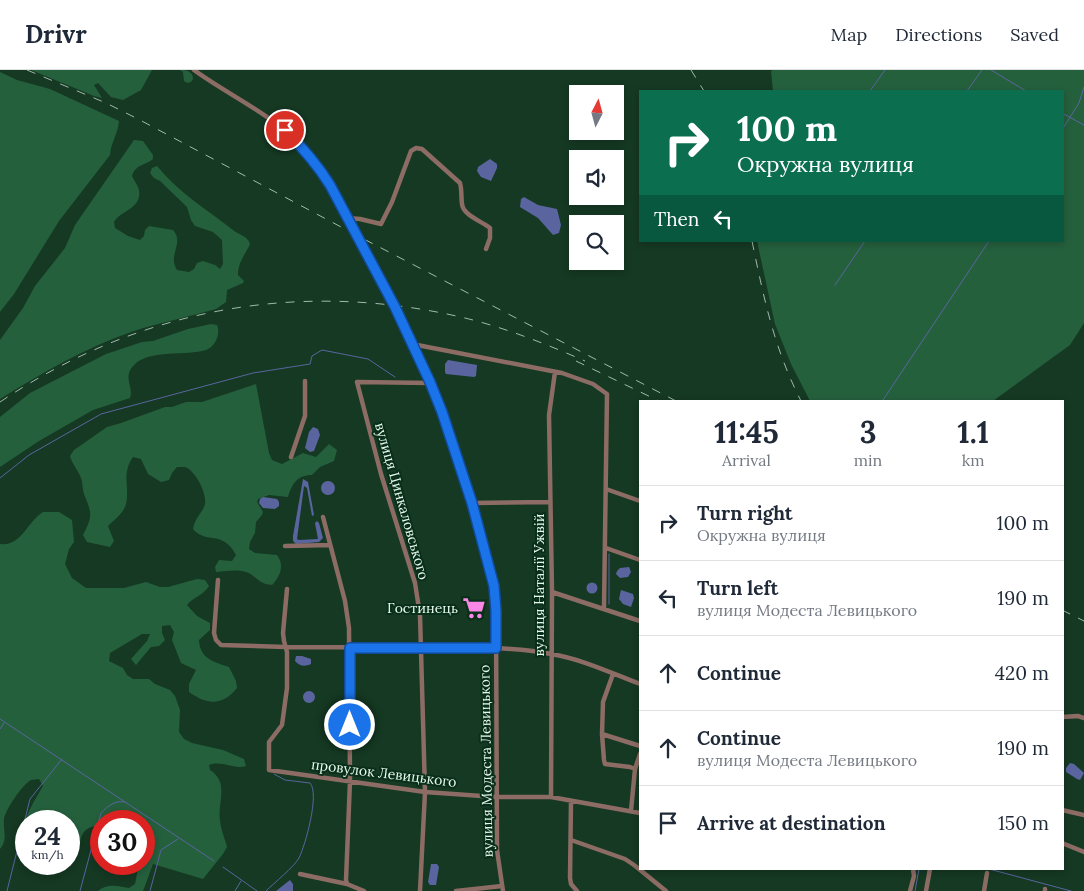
<!DOCTYPE html>
<html lang="en">
<head>
<meta charset="utf-8">
<style>
  body { margin:0; font-family:Lora,serif; background:#f6f6f7; color:#1f2937; height:100vh; display:flex; flex-direction:column; font-size:19px; white-space:nowrap }
  * { box-sizing:border-box; margin:0 }
  p { font-size:16px; color:#747a83 }
  .icon { flex:none; width:28px; height:28px; fill:none; stroke:currentColor; stroke-width:2; stroke-linecap:round; stroke-linejoin:round }
  .map { position:relative; flex:1; overflow:hidden }
  .panel { position:absolute; left:639px; top:330px; width:425px; height:470px; display:flex; flex-direction:column; background:#fff; border-radius:0px; box-shadow:0 2px 8px #0003 }
  .panel>* { flex:none }
  .hud { position:absolute; left:639px; top:20px; width:425px; height:152px; border-radius:0px; box-shadow:0 2px 8px #0003; background:#0b6e4f; color:#fff; overflow:hidden }
  .needle { width:32px; rotate:6deg }
  .fabs { position:absolute; left:569px; top:15px; display:grid; gap:10px }
  .fabs a { display:grid; place-items:center; width:55px; height:55px; border-radius:0px; background:#fff; box-shadow:0 2px 8px #0003; font-size:25px }
  .speed { position:absolute; left:15px; top:740px; display:flex; gap:10px; font-size:25px; font-weight:700; text-align:center }
  .speed>* { display:grid; place-content:center; width:65px; height:65px; border-radius:50%; background:#fff; box-shadow:0 2px 8px #0003; line-height:1 }
  .speed small { font-size:12px; font-weight:400 }
  .speed .limit { border:8px solid #d22; background:#fff; color:#111 }
  .pin { position:absolute; display:grid; place-items:center; width:42px; height:42px; color:#fff; margin:-21px; border:2px solid #fff; border-radius:50%; box-shadow:0 1px 5px #0007 }
  .me { position:absolute; width:55px; margin:-28px; rotate:0deg; stroke-linejoin:round; filter:drop-shadow(0 0 4px #0008) }
  .turn { display:flex; align-items:center; gap:18px; height:105px; padding:0 15px; font-size:22px }
  .turn .icon { width:65px; height:65px; stroke-width:2.5 }
  .turn b { display:block; font-size:35px; line-height:42px }
  .then { display:flex; align-items:center; height:48px; padding:0 15px; background:#0003; gap:10px; font-size:19px }
  .eta { display:flex; justify-content:space-evenly; align-items:center; height:85px; text-align:center }
  .eta b { font-size:30px; font-weight:700; line-height:35px }
  ul { padding:0; list-style:none }
  li { display:flex; align-items:center; gap:15px; height:75px; padding:0 15px; border-top:1px solid #e0e1e3 }
  li div { flex:1 }
  li b { display:block; font-size:19px }
  li em { font-style:normal }
  header { display:flex; align-items:center; gap:30px; box-sizing:border-box; height:70px; padding:0 25px; background:#fff; border-bottom:1px solid #e0e1e3 }
  header strong { font-size:24px }
  nav { display:flex; gap:28px; margin-inline-start:auto; font-size:18px }
  .map>svg:first-child { display:block }
  .green { fill:#25603d }
  .water { fill:#5a65a0 }
  .lines { fill:none; stroke-linecap:round; stroke-linejoin:round }
  .stream { stroke:#5a65a0; stroke-width:1 }
  .minor { stroke:#8c6c64; stroke-width:4.5 }
  .rail { stroke:#a1baaa; stroke-width:1; stroke-dasharray:9 9; stroke-linecap:butt }
  .route-casing { stroke:#114b97; stroke-width:12 }
  .route { stroke:#1a73e8; stroke-width:9 }
  .labels { text-anchor:middle; stroke-width:4; stroke-linejoin:round; paint-order:stroke }
  .street-label { font-size:14px; fill:#e7fbed; stroke:#092e19 }
  .poi-label { font-size:14px; fill:#e7fbed; stroke:#092e19; text-anchor:end }
</style>
</head>
<body>
<header>
<strong>Drivr</strong>
<nav><a>Map</a><a>Directions</a><a>Saved</a></nav>
</header>
<div class="map">
<svg width="1084" height="821" viewBox="0 0 1084 821">
  <rect width="100%" height="100%" fill="#153923"/>
  <path class="green" d="M31 0H152L141 20 123 30 111 27 98 13 94 15 102 28 94 26Z
    M180 0C186 0 193 1 193 9L191 12 187 13 184 11 183 2Z
    M773 0H1084V253L1070 275 993 331H810L791 294 775 254 757 171H1062V21H773L771 1Z
    M0 2 17 10 50 19 119 51C118 64 111 72 110 85L59 151 14 224 0 242Z
    M134 70 143 71 153 85V89C144 96 136 94 132 106 134 111 138 115 139 120 142 139 121 140 114 152L115 158 128 166 140 170 144 166 145 160 149 156 173 160C185 174 167 184 177 200L189 202 194 199 197 193 203 191 215 195 220 199 223 194 222 170 213 162 195 156 191 150 187 137 160 111 154 108 150 103 152 98 157 96C178 122 206 139 233 160 239 165 248 166 250 174 245 185 238 192 238 205L244 211 243 213 227 220 226 232 216 239C189 247 161 252 134 261 86 277 42 303 0 329V270L23 238 35 216 65 178 75 155Z
    M211 254 217 255C221 264 215 277 206 280 187 286 149 279 134 295 122 307 134 317 130 328L93 340 39 371 0 397V347L30 323 106 284 142 272 153 271 188 259Z
    M256 314 269 383 272 390 282 394 303 383 316 387 329 374 337 380 334 391 320 397 312 405C297 405 292 414 288 427L269 425 258 429 257 432 263 442 262 445 256 452 255 463 250 472 249 479 255 483 277 485C285 496 280 506 272 515 258 514 257 506 246 502 237 499 226 501 216 502L215 497 219 490 232 491 236 485C222 459 207 475 193 459 195 447 202 444 205 434 207 424 196 401 185 397 183 397 180 397 177 397L172 403 169 410 161 412 148 404 141 389 133 387C121 404 130 417 126 434 124 443 114 450 108 456L114 471 110 477 87 472 83 465C93 445 92 444 84 424 82 418 83 413 81 408 78 400 72 394 70 386L74 380 107 357 121 353 165 337H172L186 332H202Z
    M43 442H59L72 450 74 472 69 479 65 494 72 508 86 518H124L146 512 160 517H168L197 509 205 510 209 516C203 526 193 527 187 535L197 546 210 553V560L199 570C200 589 214 592 229 597L236 611 237 618C223 636 207 635 189 622V614L196 600 181 593 172 570 174 562 170 555 162 556V563L165 570 159 576 151 577 136 595 131 589 147 571 150 564H142L110 583 109 591 123 598 127 605 133 609H149L155 614 170 620 175 626 180 640 179 662 184 669 192 673 223 680 244 689 246 696C233 700 223 690 209 695L210 700C230 713 217 732 220 751 221 760 225 769 227 777L223 784 203 809 153 794 143 821H98C107 813 117 816 129 818L135 814 139 794H144V751H101V763L95 756C72 761 87 782 69 793V751H26V786C12 765 32 735 43 716L39 709C38 709 32 710 31 710 23 714 5 740 4 749 3 760 8 770 0 779V474C21 477 27 452 43 442Z
    M31 794H66L46 801Z"/>
  <path class="water" d="M490 89 497 94V98L491 111 481 107 477 101 478 97Z
    M524 127 538 135 557 139 561 155 559 163 553 165 538 148 520 137 521 129Z
    M448 290 477 295 476 306 474 307 446 304 445 302V294Z
    M313 357 318 359 320 365 314 381 310 382 305 378 309 362Z
    M303 409 308 412 314 445 312 446 307 418 304 416 297 469 299 470 318 469 315 453 317 451 319 453 323 468 319 472 296 474 293 471V466Z
    M321 418a7 7 0 1 1 14 0a7 7 0 1 1-14 0Z
    M263 427 277 429 279 432V436L275 439 263 438 259 433 260 429Z
    M629 497 631 502 628 507 620 508 616 504 617 501 620 498Z
    M586.5 518a5.5 5.5 0 1 1 11 0a5.5 5.5 0 1 1-11 0Z
    M621 520 633 524 634 528 631 537 623 534 619 529Z
    M296 586H302L311 589V594C305 597 299 596 295 591Z
    M303 627a6 6 0 1 1 12 0a6 6 0 1 1-12 0Z
    M1070 693 1074 694 1084 703 1080 710 1077 709 1066 702V698Z
    M431 794H437L439 797 436 815H430L428 812Z
    M290 810 293 814V821H276Z"/>
  <g class="lines">
    <path class="stream" d="M991 0 1026 21
      M870 21 885 0
      M967 21 982 0
      M1062 43 1084 55
      M1062 60 1079 33 1084 17
      M835 215 865 171
      M883 330 989 171
      M0 408 29 385 101 344 253 303 310 294 312 286 322 280 368 289 395 307
      M609 534V484
      M0 649 214 791
      M0 659 4 653
      M223 797 257 821
      M989 799 1071 821
      M7 821 30 729 62 689
      M80 821 101 743C108 736 115 730 125 732
      M150 821 161 780 178 769
      M235 821 241 811
      M266 821C274 813 294 797 299 788 305 776 320 724 310 713L285 710 274 704
      M915 821 919 799"/>
    <path class="minor" d="M194 0C228 25 272 44 301 76 332 109 350 152 371 192 391 232 413 272 431 313 444 346 454 380 465 413 479 455 492 498 496 541L497 780 503 821
      M348 148 360 149 381 154 392 132 411 81 416 78 422 79 460 113C462 120 461 127 462 134 463 145 481 151 490 158V168L486 179
      M412 274 562 303 593 314 607 324 604 538
      M291 387 305 346V311
      M606 419 640 431
      M472 433 550 432
      M323 447 345 531 349 558 350 711 346 810 347 814 364 821
      M285 476 330 475
      M606 478 640 490
      M218 510 214 563 216 570 221 575 286 577 496 578C514 579 533 580 551 584 582 589 611 603 640 614
      M287 519 283 563 284 571 287 582V618L282 655 269 672V700L425 722 496 727H551L640 743
      M552 522 640 551
      M613 604 603 632 602 664 640 676
      M1062 647 1078 646 1084 648
      M602 664 604 690 605 694 630 697 635 699
      M551 727 552 522 549 345 555 302
      M571 731 570 808 571 814 577 821
      M1062 740 1084 745
      M631 741 635 699 640 684
      M571 770 625 789 634 795 666 821
      M1062 773 1084 782
      M300 804 347 814
      M420 821 425 722 420 545 415 513 381 404 357 312 430 313
      M456 821 502 816
      M910 821 914 806 913 799
      M926 821 930 799
      M984 821 987 803
      M1045 821V819"/>
    <path class="rail" d="M27 0 106 33 138 49 358 166 676 331
      M691 0 704 21
      M752 171C764 229 774 278 801 331
      M576 291 659 331
      M0 332C140 238 300 209 465 248 506 258 546 274 585 291
      M1062 540 1084 551"/>
  </g>
  <g class="lines">
    <defs>
      <path id="route" d="M285 60C302 77 317 94 330 115L395 237 430 312 442 342 472 433 494 516 496 541V578H350V655"/>
    </defs>
    <use href="#route" class="route-casing"/>
    <use href="#route" class="route"/>
  </g>
  <defs>
    <symbol id="supermarket-bare" viewBox="-9 -9 18 18"><path d="M-6-5.5h2.5l.6 2H6L4.5 2H-2.5L-4.4-4H-6ZM-1.5 3.2a1.3 1.3 0 1 0 .1 0ZM3 3.2a1.3 1.3 0 1 0 .1 0Z" fill="#fb87e5" stroke="#092e19" stroke-width="2.5" paint-order="stroke"/></symbol>
  </defs>
  <g fill-rule="evenodd">
    <use href="#supermarket-bare" x="458" y="522" width="32" height="32"/>
  </g>
  <g class="labels">
    <g class="street-label">
      <text transform="translate(402 431) rotate(74)" y="5">вулиця Цинкаловського</text>
      <text transform="translate(539 515) rotate(-90)" y="5">вулиця Наталії Ужвій</text>
      <text transform="translate(486 691) rotate(-91)" y="5">вулиця Модеста Левицького</text>
      <text transform="translate(384 703) rotate(7)" y="5">провулок Левицького</text>
    </g>
    <g class="poi-label">
      <text x="458" y="543">Гостинець</text>
    </g>
  </g>
</svg>
<div class="fabs">
<a><svg class="needle" viewBox="-14 -14 28 28"><path d="M0-13l5 13h-10z" fill="#e53935"/><path d="M0 13l5-13h-10z" fill="#747a83"/></svg></a>
<a><svg class="icon" aria-label="sound" viewBox="0 0 24 24"><path d="M4 9h4l5-4v14l-5-4H4zM17 9q2 3 0 6"/></svg></a>
<a><svg class="icon" aria-label="search" viewBox="0 0 24 24"><circle cx="10" cy="10" r="6"/><path d="M15 15l6 6"/></svg></a>
</div>
<div class="speed"><div>24<small>km/h</small></div><div class="limit">30</div></div>
<div class="pin" style="left:285px;top:60px;background:#d93025"><svg class="icon" aria-label="arrive" viewBox="0 0 24 24"><path d="M6 21V4h12l-3 4 3 4H6"/></svg></div>
<svg class="me" style="left:350px;top:655px" viewBox="-20 -20 40 40"><circle r="17" fill="#1a73e8" stroke="#fff" stroke-width="3"/><path d="M0-11L8 9 0 5-8 9z" fill="#fff"/></svg>
<div class="hud">
<div class="turn"><svg class="icon" aria-label="right" viewBox="0 0 24 24"><path d="M7 20v-9h11M14 6l5 5-5 5"/></svg><div><b>100 m</b>Окружна вулиця</div></div>
<div class="then">Then<svg class="icon" aria-label="left" viewBox="0 0 24 24"><path d="M17 20v-9H6M10 6l-5 5 5 5"/></svg></div>
</div>
<section class="panel">
<div class="eta">
<div><b>11:45</b><p>Arrival</p></div>
<div><b>3</b><p>min</p></div>
<div><b>1.1</b><p>km</p></div>
</div>
<ul>
<li><svg class="icon" aria-label="right" viewBox="0 0 24 24"><path d="M7 20v-9h11M14 6l5 5-5 5"/></svg><div><b>Turn right</b><p>Окружна вулиця</p></div><em>100 m</em></li>
<li><svg class="icon" aria-label="left" viewBox="0 0 24 24"><path d="M17 20v-9H6M10 6l-5 5 5 5"/></svg><div><b>Turn left</b><p>вулиця Модеста Левицького</p></div><em>190 m</em></li>
<li><svg class="icon" aria-label="ahead" viewBox="0 0 24 24"><path d="M12 20V5M6 11l6-6 6 6"/></svg><div><b>Continue</b></div><em>420 m</em></li>
<li><svg class="icon" aria-label="ahead" viewBox="0 0 24 24"><path d="M12 20V5M6 11l6-6 6 6"/></svg><div><b>Continue</b><p>вулиця Модеста Левицького</p></div><em>190 m</em></li>
<li><svg class="icon" aria-label="arrive" viewBox="0 0 24 24"><path d="M6 21V4h12l-3 4 3 4H6"/></svg><div><b>Arrive at destination</b></div><em>150 m</em></li>
</ul>
</section>
</div>
</body>
</html>
